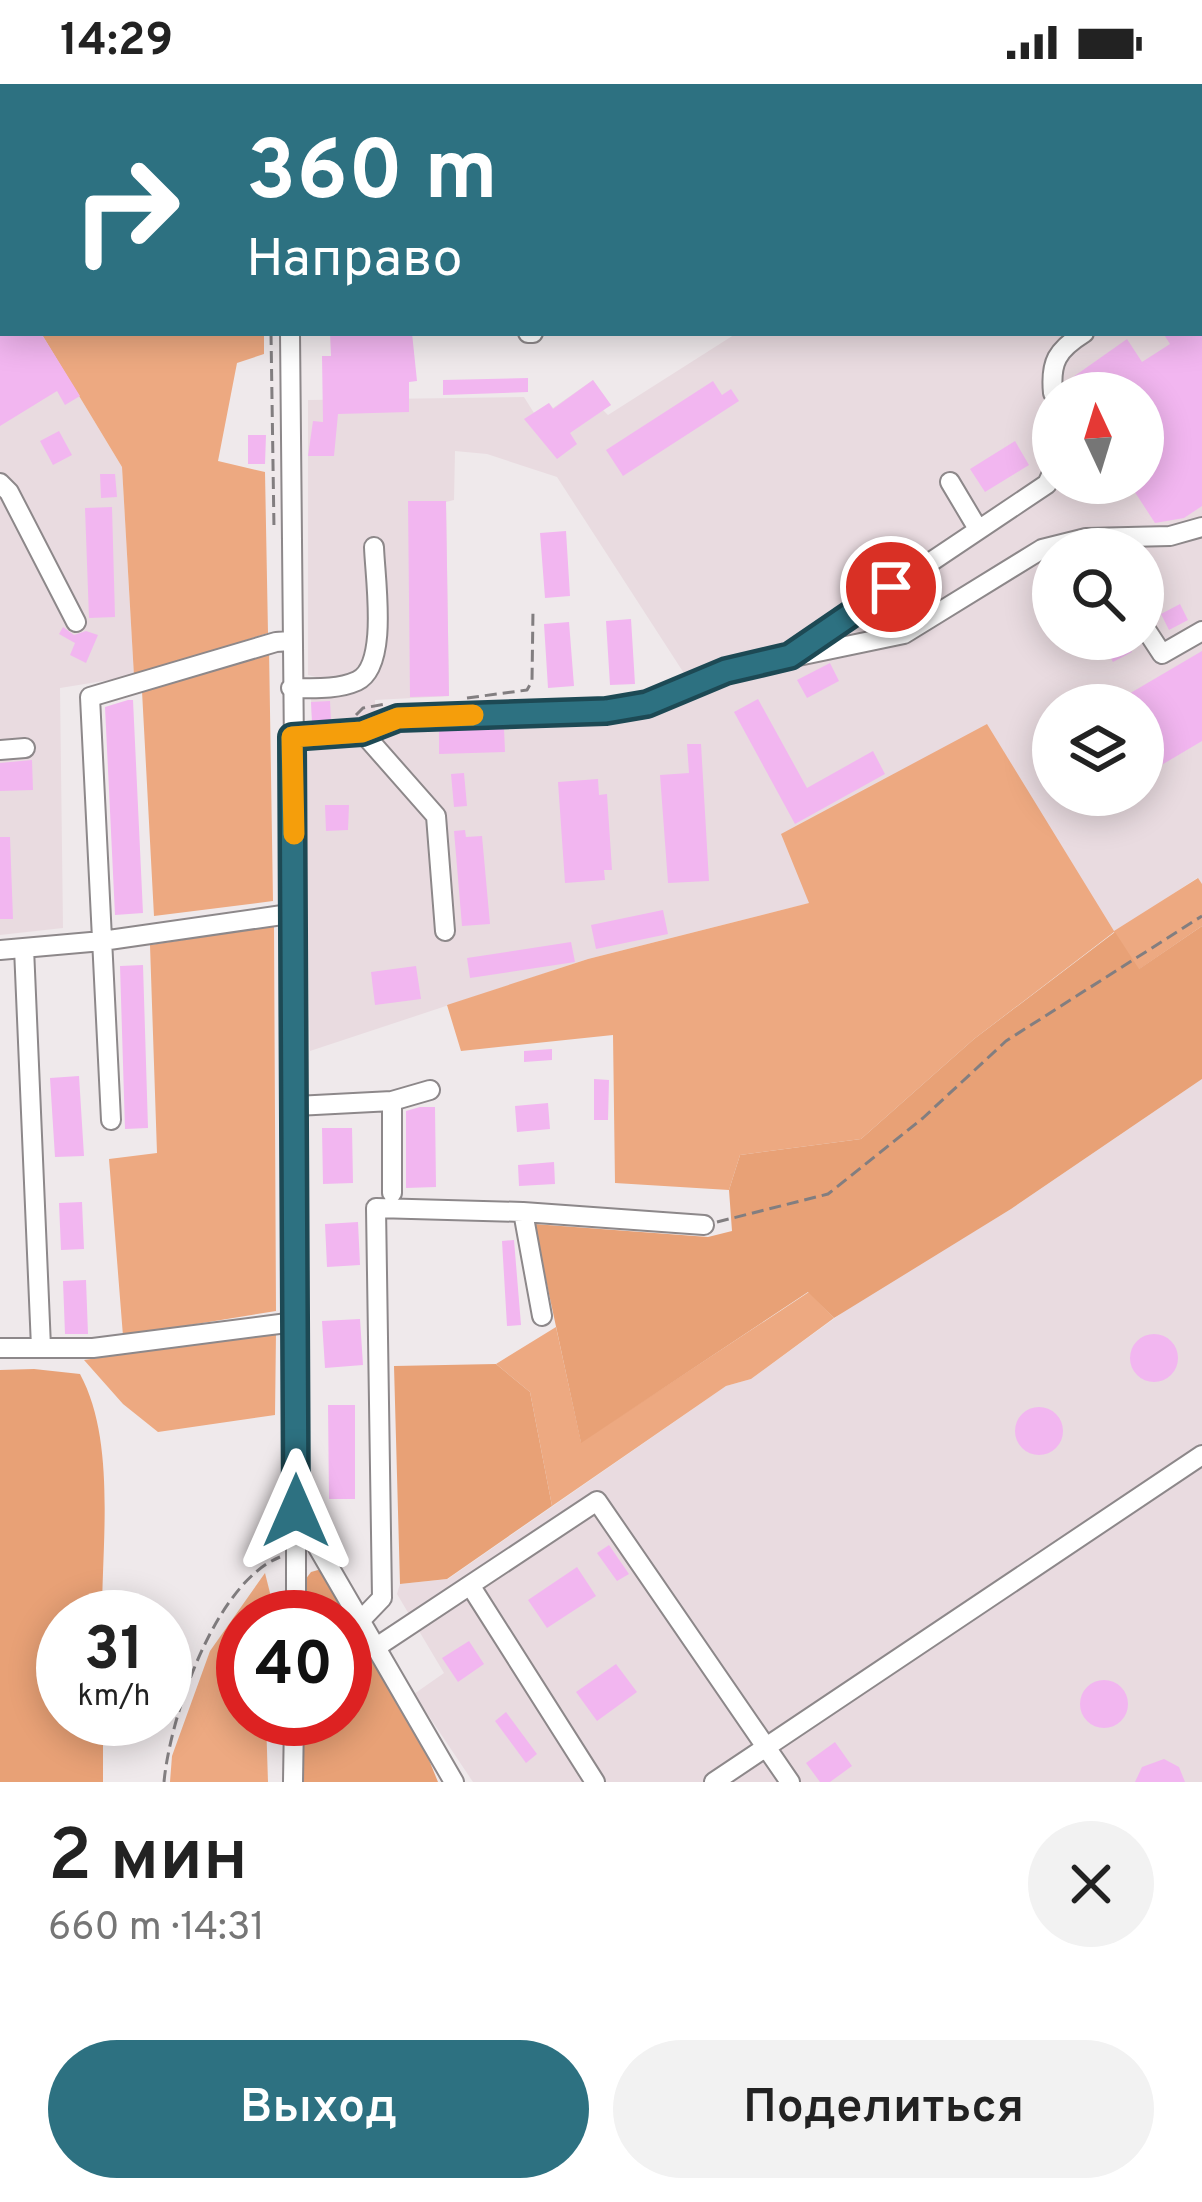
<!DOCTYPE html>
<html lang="ru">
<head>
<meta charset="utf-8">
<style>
  body { margin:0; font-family:Overpass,sans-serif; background:#f2f2f2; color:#222; height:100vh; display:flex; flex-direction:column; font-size:45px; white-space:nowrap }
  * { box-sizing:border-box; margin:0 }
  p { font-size:39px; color:#767676 }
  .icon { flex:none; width:66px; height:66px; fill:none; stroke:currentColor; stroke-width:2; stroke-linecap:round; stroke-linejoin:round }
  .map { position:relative; height:1698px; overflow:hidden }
  .drawer { display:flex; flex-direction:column; background:#fff; flex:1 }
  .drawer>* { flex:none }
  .banner { position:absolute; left:0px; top:0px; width:1203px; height:252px; box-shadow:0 6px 30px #0003; background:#2d7181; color:#fff; overflow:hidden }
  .needle { width:78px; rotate:356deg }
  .controls { position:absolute; left:1032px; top:288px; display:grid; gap:24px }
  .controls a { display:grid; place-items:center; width:132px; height:132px; border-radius:50%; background:#fff; box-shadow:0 6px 30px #0003; font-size:60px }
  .speed { position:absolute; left:36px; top:1506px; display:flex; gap:24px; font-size:60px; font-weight:700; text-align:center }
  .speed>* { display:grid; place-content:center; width:156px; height:156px; border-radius:50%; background:#fff; box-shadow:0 6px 30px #0003; line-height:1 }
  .speed small { font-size:30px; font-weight:400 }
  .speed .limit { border:18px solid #d22; background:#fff; color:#111 }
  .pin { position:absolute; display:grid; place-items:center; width:102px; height:102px; color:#fff; margin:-51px; border:6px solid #fff; border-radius:50%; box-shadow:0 3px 12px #0007 }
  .me { position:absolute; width:132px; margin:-66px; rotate:0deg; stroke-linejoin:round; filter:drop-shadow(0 0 9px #0008) }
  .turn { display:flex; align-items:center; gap:42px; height:252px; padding:0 48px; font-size:54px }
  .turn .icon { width:156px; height:156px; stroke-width:2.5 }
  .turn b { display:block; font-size:84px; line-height:102px }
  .round { display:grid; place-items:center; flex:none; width:126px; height:126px; border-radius:63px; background:#f2f2f2 }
  .overview { display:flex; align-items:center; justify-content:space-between; height:204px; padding:0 48px }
  h1 { font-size:72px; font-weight:600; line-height:90px }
  .action { display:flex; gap:24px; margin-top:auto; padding:24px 48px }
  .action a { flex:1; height:138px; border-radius:72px; background:#2d7181; color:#fff; font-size:48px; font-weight:600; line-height:138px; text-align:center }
  .action a+a { background:#f2f2f2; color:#222 }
  .status { display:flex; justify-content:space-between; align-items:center; height:84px; padding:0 60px; background:#fff; direction:ltr }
  .status svg { height:33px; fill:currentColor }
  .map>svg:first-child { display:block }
  .built { fill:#e9dbe0; fill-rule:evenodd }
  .green { fill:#eda981 }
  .forest { fill:#e8a176 }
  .building { fill:#f2b6f0 }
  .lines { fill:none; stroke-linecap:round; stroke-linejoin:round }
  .minor-casing { stroke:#8d888a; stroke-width:22 }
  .major-casing { stroke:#8d888a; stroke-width:26 }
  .path { stroke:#827e80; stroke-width:3; stroke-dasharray:12 6; stroke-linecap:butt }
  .minor { stroke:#fff; stroke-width:18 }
  .major { stroke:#fff; stroke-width:21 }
  .rail { stroke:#3e3c3d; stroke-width:4.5; stroke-dasharray:6 12; stroke-linecap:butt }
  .route-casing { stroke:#1d4954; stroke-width:30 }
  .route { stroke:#2d7181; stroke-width:21 }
  .slow { stroke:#f59e0b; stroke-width:21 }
</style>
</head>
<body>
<div class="status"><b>14:29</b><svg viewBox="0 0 49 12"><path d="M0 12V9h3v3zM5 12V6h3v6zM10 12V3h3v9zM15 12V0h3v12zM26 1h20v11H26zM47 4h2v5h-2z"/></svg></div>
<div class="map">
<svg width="1202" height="1698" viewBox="0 0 1202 1698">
  <rect width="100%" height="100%" fill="#efe9eb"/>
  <path class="built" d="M812 0H1202V800L1197 794 1115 848 810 819 588 875 310 967 305 678 313 652 311 615 317 614 316 593 308 591V316L524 313 534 329 549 319 553 324 593 296 611 321 603 326 608 331 737 249H1200V3ZM1053 309H1143V399H1053ZM455 367 487 370 557 393 689 597 611 618 375 626V616L449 612 446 418 454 416ZM1053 465H1143V555H1053ZM1053 621H1143V711H1053Z
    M0 180 3 249H41L122 383 134 592 60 604 63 844 0 851Z
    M1202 995V1698H473L414 1610 444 1589 397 1510 400 1500 448 1495 726 1302 751 1295 853 1221 1011 1125Z"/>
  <path class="green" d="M41 249H264V270L237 279 218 377 265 388 268 549 134 592 122 383Z
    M269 564 273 817 154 832 142 607Z
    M987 640 1114 847 1198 794 1202 800V842L1138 886 1114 848 974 955 861 1055 740 1071 729 1106 615 1099 613 951 461 967 447 921 588 875 809 819 781 750Z
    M274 842 276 1227 123 1252 109 1075 157 1069 150 861Z
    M809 1208 834 1234 751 1295 726 1302 552 1422 530 1308 496 1280 556 1243 581 1358Z
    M276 1248 275 1331 158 1348 123 1320 84 1276Z
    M265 1489 274 1525 272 1533H243V1635H266L268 1698H170L172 1672 210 1567Z"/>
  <path class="forest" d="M1202 842V995L1011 1125 834 1234 808 1208 581 1359 534 1140 708 1153 732 1147 729 1106 740 1071 861 1055 974 955 1115 848 1139 885Z
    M496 1280 530 1308 552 1422 447 1495 400 1500 394 1282Z
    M34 1285 80 1290C116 1357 102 1457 102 1533H63V1635H103V1698H0V1286Z
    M318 1486 324 1488 427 1671 438 1698H303V1635H345V1533H302L305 1496 311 1488Z"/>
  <path class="building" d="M0 249H41L80 312 65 321 57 307 0 342Z
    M330 249H412L417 297 409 298V328L338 330 334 372H308L313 337 323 338 322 272H331Z
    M1163 249H1202V422L1184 434 1155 439 1129 399H1143V309H1071L1066 298 1127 255 1142 278 1170 260Z
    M528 294V308L443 311V296Z
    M593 296 611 321 570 349 577 360 557 375 524 335 549 319 553 325Z
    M713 297 722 311 731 305 739 317 623 392 606 366Z
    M59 347 72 371 53 381 40 357Z
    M248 351H266L265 380H248Z
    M1015 357 1029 381 985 408 970 385Z
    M100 390H115L117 413 101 414Z
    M408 417H446L449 612 410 613Z
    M112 423 115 533 89 534 85 424Z
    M566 447 570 512 545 514 540 449Z
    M1180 520 1188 536 1169 546 1161 530Z
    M631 535 635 600 610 601 606 537Z
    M569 538 574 602 548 604 544 540Z
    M63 543 74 551 86 547 98 551 86 579 70 571 75 559 59 550Z
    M1118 555H1124L1132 568 1113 578 1104 563Z
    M1202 567V657L1143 692V621H1110Z
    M830 579 839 597 807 614 797 596Z
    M758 615 807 704 873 667 885 690 795 740 734 628Z
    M128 616H133L143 829 115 831 105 623Z
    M330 617 331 637 312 638 311 618Z
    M504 644 505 668 439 670V646Z
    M687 660H701L709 797 668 799 660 691 689 689Z
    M32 676 33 706 0 707V679Z
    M464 689 467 722 454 723 451 690Z
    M598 695 599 711 607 710 612 786H604L605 796 565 799 558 698Z
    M325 721H349L348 746 326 747Z
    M465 746 466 753 482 752 490 840 462 842 454 747Z
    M0 753H10L13 835H0Z
    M663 826 668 850 596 865 591 841Z
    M571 858 575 878 470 894 467 874Z
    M143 881 148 1044 125 1045 120 882Z
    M416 882 421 915 375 921 371 888Z
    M552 965V976L524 978V967Z
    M79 992 84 1072 55 1073 50 994Z
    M594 995 609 996 608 1036H594Z
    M548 1019 550 1045 517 1048 515 1022Z
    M420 1023H435L436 1103 406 1104V1027Z
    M322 1044H352L353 1099 323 1100Z
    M554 1078 555 1100 519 1102 518 1081Z
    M82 1118 84 1165 61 1166 59 1119Z
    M358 1138 360 1181 327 1183 325 1140Z
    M514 1156 521 1241 507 1242 502 1157Z
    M86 1196 88 1250H65L63 1197Z
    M360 1235 363 1281 325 1284 322 1237Z
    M1130 1274a24 24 0 1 1 48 0a24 24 0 1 1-48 0Z
    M328 1321H355V1415H329Z
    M1015 1347a24 24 0 1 1 48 0a24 24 0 1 1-48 0Z
    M609 1461 629 1490 617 1497 597 1469Z
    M577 1483 596 1512 547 1544 528 1516Z
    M469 1557 484 1580 458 1598 442 1574Z
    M616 1580 637 1608 597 1637 576 1608Z
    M1080 1620a24 24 0 1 1 48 0a24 24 0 1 1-48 0Z
    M506 1628 537 1670 526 1679 495 1637Z
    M835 1658 852 1682 830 1698H820L806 1679Z
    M1164 1675 1179 1683 1185 1698H1135L1142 1683Z"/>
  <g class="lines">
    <defs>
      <path id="minor" d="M281 0V3
        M699 0 701 3
        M424 3 428 0
        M570 3 575 0
        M1039 3 1061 0
        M290 249 296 874V1533
        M528 249H533
        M1053 309C1050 278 1057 266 1084 249
        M950 398 978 445
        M0 399 9 408 76 538
        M1143 541 1162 570 1202 547
        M798 567 1047 400 1053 387
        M291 604C313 604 337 606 357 597 389 582 375 495 374 463
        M362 648 436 732 445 847
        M292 653 350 650 398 634 606 627 647 620 726 587 904 550 1042 465 1086 454 1170 452 1202 443
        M0 666 25 664
        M24 864 41 1263
        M0 866 102 857 296 829
        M392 1017V1109
        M296 1022 392 1017 430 1006
        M111 1036 90 613 276 558 290 557
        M523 1128 542 1232
        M0 1264H93L295 1238
        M299 1431 454 1698
        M470 1501 595 1698
        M359 1538 382 1514 376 1124 523 1128 704 1141
        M375 1564 597 1417 790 1698
        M293 1698 294 1635
        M714 1698 1202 1371"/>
      <path id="major" d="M229 3 234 0
        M0 122 3 121"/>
    </defs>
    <use href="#minor" class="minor-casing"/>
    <use href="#major" class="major-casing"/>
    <path class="path" d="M178 3 183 0
      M0 93 3 92
      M271 249 274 445
      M467 614 527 606 532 597 533 526
      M356 631 363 624 386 620
      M717 1138 828 1110 923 1034 1006 957 1202 832
      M164 1698C170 1633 215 1499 280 1473"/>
    <use href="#minor" class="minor"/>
    <use href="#major" class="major"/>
    <path class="rail" d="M0 3 7 0
      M73 3 79 0
      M0 37 3 35"/>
  </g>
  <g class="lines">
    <defs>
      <path id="route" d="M296 1427 292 653 362 648 398 634 606 627 647 620 726 587 790 572 891 503"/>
    </defs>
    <use href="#route" class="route-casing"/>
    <use href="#route" class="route"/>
    <path class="slow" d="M294 750 292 653 362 648 398 634 473 631"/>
  </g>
</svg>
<div class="controls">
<a><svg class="needle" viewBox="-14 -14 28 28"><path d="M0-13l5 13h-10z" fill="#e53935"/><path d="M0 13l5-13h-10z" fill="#767676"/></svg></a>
<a><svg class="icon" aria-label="search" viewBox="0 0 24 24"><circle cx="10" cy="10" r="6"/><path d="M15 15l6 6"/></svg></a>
<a><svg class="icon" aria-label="layers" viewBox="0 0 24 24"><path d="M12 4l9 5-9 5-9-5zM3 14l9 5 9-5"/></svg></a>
</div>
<div class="speed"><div>31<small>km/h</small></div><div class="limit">40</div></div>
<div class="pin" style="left:891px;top:503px;background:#d93025"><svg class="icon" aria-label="arrive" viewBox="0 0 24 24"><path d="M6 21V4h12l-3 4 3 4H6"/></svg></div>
<svg class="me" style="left:296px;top:1427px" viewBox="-20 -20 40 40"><path d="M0-17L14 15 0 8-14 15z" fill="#2d7181" stroke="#fff" stroke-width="4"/></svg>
<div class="banner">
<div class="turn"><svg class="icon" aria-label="right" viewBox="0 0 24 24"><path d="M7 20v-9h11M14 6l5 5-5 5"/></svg><div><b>360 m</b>Направо</div></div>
</div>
</div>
<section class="drawer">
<div class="overview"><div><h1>2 мин</h1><p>660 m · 14:31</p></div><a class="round"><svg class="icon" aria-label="close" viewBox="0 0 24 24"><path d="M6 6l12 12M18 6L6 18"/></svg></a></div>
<div class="action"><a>Выход</a><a>Поделиться</a></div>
</section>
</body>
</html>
